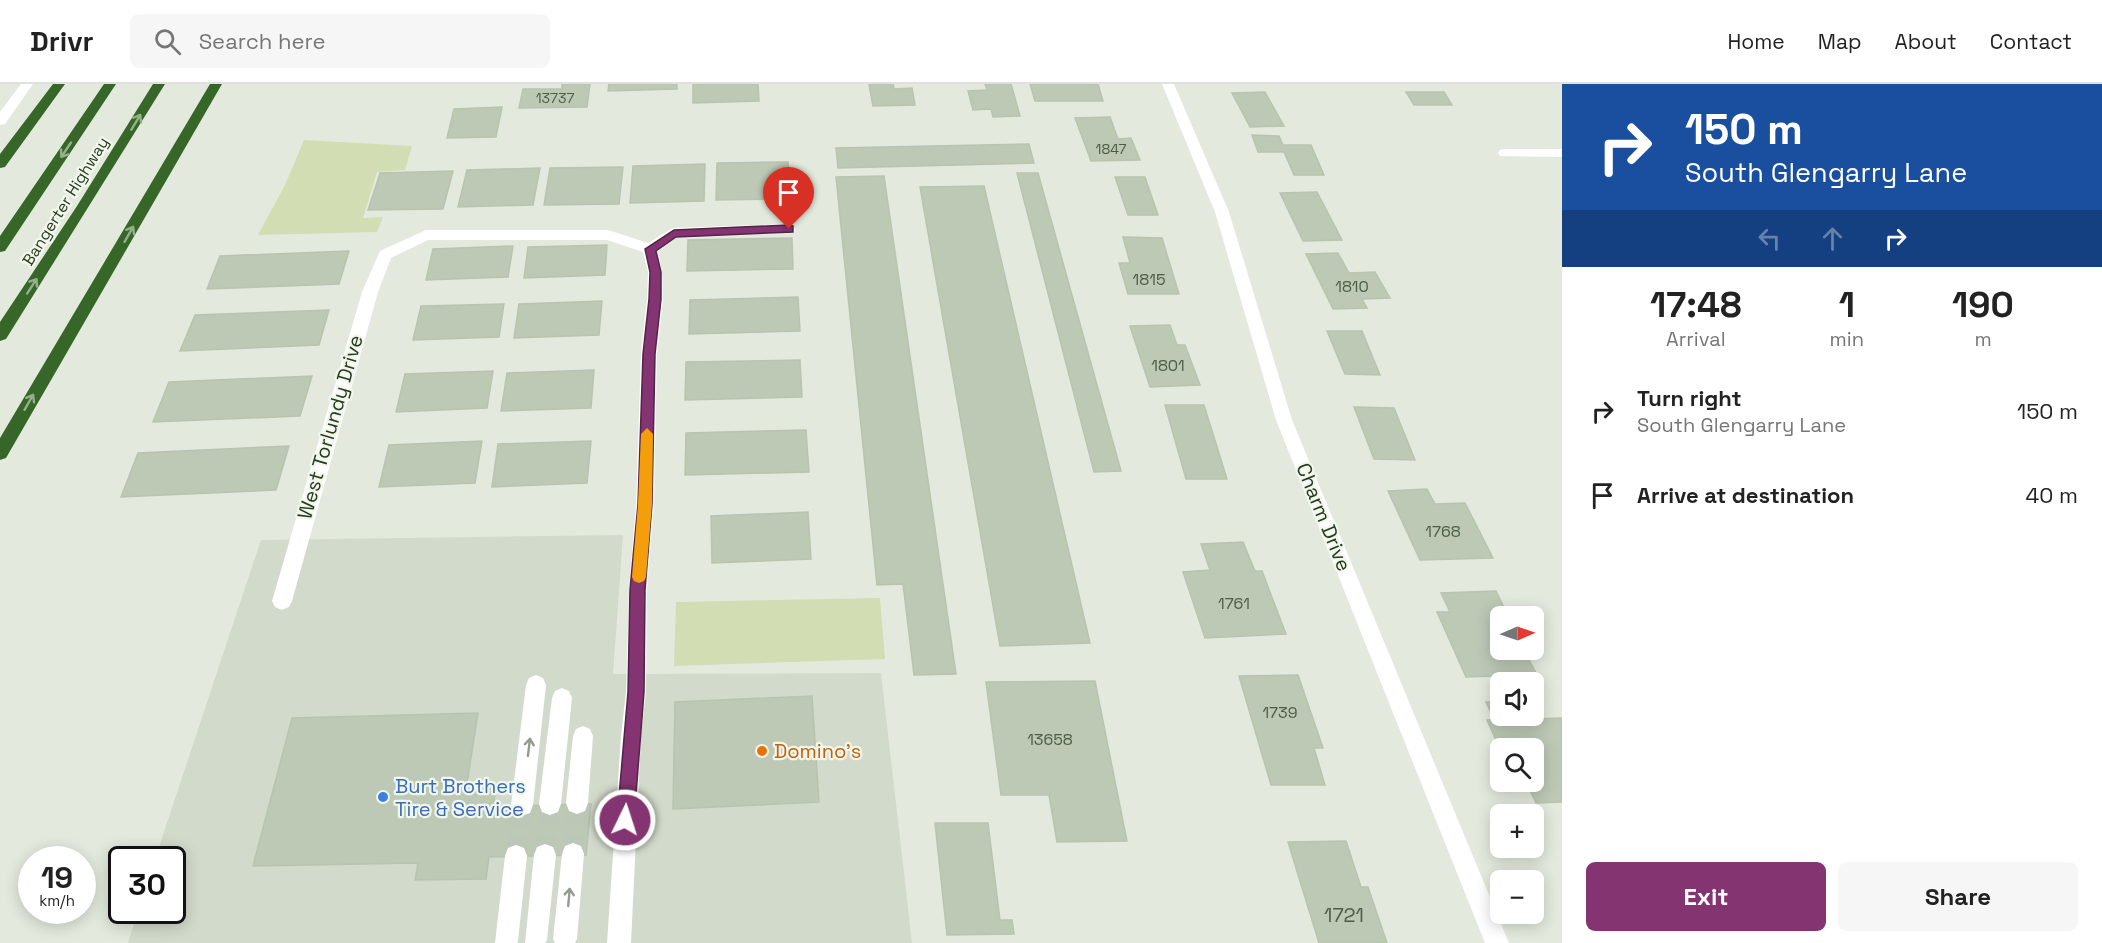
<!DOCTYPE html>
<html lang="en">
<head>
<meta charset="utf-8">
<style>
  body { margin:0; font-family:"Space Grotesk",sans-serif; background:#f6f6f6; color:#222; height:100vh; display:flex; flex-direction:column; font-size:22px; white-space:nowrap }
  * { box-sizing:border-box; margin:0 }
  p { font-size:20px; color:#767676 }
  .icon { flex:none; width:33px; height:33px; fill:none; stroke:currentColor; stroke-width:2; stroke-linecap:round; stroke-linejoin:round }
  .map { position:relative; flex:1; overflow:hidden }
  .drawer { display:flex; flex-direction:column; background:#fff; width:540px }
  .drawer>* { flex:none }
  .top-card { background:#1a4fa0; color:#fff; overflow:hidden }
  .needle { width:39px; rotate:88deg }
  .fabs { position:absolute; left:1490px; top:522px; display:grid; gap:12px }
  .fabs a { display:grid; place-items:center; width:54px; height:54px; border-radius:9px; background:#fff; box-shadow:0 3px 15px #0003; font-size:30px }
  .speed { position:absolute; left:18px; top:762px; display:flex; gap:12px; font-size:30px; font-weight:700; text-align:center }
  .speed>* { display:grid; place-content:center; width:78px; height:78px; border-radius:50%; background:#fff; box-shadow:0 3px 15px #0003; line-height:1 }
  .speed small { font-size:15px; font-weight:400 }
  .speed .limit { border:3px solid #111; border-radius:9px; background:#fff; color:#111 }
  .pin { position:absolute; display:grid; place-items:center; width:51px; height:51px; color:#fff; margin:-62px -26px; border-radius:50% 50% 50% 0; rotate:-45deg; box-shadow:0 0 6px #0007 }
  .pin .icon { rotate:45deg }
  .me { position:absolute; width:66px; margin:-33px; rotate:4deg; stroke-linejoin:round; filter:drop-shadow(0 0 4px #0008) }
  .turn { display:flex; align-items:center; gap:21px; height:126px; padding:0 24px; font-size:27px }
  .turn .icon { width:78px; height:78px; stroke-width:2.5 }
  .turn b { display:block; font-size:42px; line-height:51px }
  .lanes { display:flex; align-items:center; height:57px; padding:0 24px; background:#0003; justify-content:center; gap:30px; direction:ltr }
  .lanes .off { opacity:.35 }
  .eta { display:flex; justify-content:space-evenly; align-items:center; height:102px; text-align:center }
  .eta b { font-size:36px; font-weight:800; line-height:42px }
  .button { display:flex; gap:12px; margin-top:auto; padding:12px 24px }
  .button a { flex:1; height:69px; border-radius:9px; background:#833471; color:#fff; font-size:24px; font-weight:800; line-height:69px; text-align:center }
  .button a+a { background:#f6f6f6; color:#222 }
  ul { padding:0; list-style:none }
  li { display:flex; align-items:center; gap:18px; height:84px; padding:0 24px }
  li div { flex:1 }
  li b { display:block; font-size:22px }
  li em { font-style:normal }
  header { display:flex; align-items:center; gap:36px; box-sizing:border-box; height:84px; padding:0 30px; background:#fff; border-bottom:2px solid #e0e0e0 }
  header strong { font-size:28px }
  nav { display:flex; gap:33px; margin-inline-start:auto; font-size:21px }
  .search { width:420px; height:54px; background:#f6f6f6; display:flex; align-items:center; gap:15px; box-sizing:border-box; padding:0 21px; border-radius:9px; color:#767676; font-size:22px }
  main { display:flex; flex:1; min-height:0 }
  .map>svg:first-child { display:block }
  .built { fill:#d2dacb }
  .green { fill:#d2ddb4 }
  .building { fill:#bdc8b5; stroke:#b8c4af; stroke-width:1.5 }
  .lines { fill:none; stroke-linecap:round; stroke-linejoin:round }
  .minor-tunnel { stroke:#bdc7b7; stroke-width:20; stroke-dasharray:20 10; stroke-linecap:butt }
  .minor { fill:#fff; fill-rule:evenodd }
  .highway { fill:#366728; fill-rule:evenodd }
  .oneway { stroke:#94af8a }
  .oneway2 { stroke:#929c8e }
  .route { fill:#833471; stroke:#552249; stroke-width:1.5 }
  .slow { fill:#f59e0b }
  .food-dot { fill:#e8710a; stroke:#f2f7ed; stroke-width:2 }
  .shop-dot { fill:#3f7fe0; stroke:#f2f7ed; stroke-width:2 }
  .labels { text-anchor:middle; stroke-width:4.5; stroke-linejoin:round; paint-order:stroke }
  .far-number-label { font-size:14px; fill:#4c5e44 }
  .far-street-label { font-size:16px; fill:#263a1e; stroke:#f2f7ed }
  .number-label { font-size:16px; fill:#4c5e44 }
  .street-label { font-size:20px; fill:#263a1e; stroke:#f2f7ed }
  .food-label { font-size:20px; fill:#c56008; stroke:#f2f7ed; text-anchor:start }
  .shop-label { font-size:20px; fill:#366cbe; stroke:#f2f7ed; text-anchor:start }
  .near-number-label { font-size:20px; fill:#4c5e44 }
</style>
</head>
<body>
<header>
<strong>Drivr</strong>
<div class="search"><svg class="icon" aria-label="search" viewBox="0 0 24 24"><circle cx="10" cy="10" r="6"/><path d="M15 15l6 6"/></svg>Search here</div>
<nav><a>Home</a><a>Map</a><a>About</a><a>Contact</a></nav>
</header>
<main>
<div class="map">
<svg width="1562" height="859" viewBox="0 0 1562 859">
  <rect width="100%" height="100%" fill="#e3eadd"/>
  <path class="built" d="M623 451 613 590 881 589 912 859H128L138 827 172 826V776L155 775 261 456Z"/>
  <path class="green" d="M304 56 412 62 405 86 377 88 363 134 383 133 377 148 258 151 285 101Z
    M880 514 885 575 674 582 676 518Z"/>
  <path class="building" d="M562 0H590L587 23 519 24 523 5H562Z
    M609 0H677V5L608 7Z
    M693 0H758L759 17 693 19Z
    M869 0H893L894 5 912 4 915 21 873 22Z
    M985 0H1011L1020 32 993 33 991 25 973 26 968 7 987 6Z
    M1030 0H1098L1103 17H1035Z
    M1265 8 1284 42 1250 43 1232 9Z
    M1406 8H1444L1452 21H1414Z
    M502 23 496 53 447 54 454 25Z
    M1110 33 1118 55 1131 54 1140 76 1091 77 1075 34Z
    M1252 51 1279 52 1283 61H1311L1324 91H1294L1284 68H1258Z
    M1029 60 1034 79 838 84 836 64Z
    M788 78 791 115 716 116 717 79Z
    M705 80 704 117 630 119 633 82Z
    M623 83 619 120 544 121 550 84Z
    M540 84 533 121 458 123 467 86Z
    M453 87 443 125 368 126 380 89Z
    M1017 89H1038L1121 387 1094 388Z
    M884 92 956 590 914 591 903 500 877 501 836 93Z
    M1115 93H1145L1158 131H1128Z
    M984 102 1090 559 1000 562 920 103Z
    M1317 108 1342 156 1303 157 1280 109Z
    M1123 153 1162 154 1179 210H1128L1119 179H1130Z
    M792 154 793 185 687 187 688 156Z
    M607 161 605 191 524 194 528 163Z
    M513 162 508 193 426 196 433 165Z
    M349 167 339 200 207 205 220 172Z
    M1338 169 1349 189 1375 188 1390 214 1362 215 1367 224 1333 225 1306 170Z
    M798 213 800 247 689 250 690 216Z
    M602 217 599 251 514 254 519 220Z
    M504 220 499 253 413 256 421 222Z
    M329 226 319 261 180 267 195 231Z
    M1170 241 1177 261H1185L1200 301 1150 303 1130 242Z
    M1327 247H1362L1380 291 1345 290Z
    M800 276 802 313 685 316 686 278Z
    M594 286 591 324 501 327 507 289Z
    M493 287 487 324 396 328 405 290Z
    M312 292 300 332 153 338 169 298Z
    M1165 321H1204L1227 395H1186Z
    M1354 323 1394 324 1415 376 1374 375Z
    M806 346 809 388 685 391 686 349Z
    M482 357 475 399 379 403 389 361Z
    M591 357 587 399 492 403 498 360Z
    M289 362 276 406 121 413 138 369Z
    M1427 405 1435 420 1465 419 1493 474 1420 476 1388 407Z
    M808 428 811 475 712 479 711 432Z
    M1243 458 1255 487H1262L1286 550 1205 554 1183 488 1210 486 1201 460Z
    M1496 507 1508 532H1500V566H1524L1537 591 1466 593 1437 528H1450L1441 509Z
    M1298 591 1323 664H1314L1325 701H1271L1239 592Z
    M1095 597 1127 757 1057 758 1049 711H1001L986 598Z
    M812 612 819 718 673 725 675 618Z
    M1486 618H1500V632H1530L1531 635 1562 634V718L1536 719 1527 700H1520L1519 698H1533V664L1500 665 1487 636 1494 635Z
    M478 629 466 706 496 705 493 722 591 720 586 771 489 773 486 795 415 796 418 779 253 782 292 634Z
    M935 739H988L1000 836H1012L1014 850 947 851Z
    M1346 757 1361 803H1368L1387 859H1319L1288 758Z"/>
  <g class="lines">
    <path class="minor-tunnel" d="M573 770 577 719
      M545 771 550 720
      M516 772 522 721"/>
    <path class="minor" d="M21 0H33L5 40 0 41V28Z
      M1162 0H1174L1229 128 1292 336 1509 859H1485L1276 336 1215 128Z
      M1505 65H1562V73L1500 72 1498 69 1500 66Z
      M789 140 796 145 794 149 676 154 658 167 662 188 663 215 657 270 654 420 647 506 646 608 641 652 631 859H607L621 652 626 608 629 506 636 420 641 270 647 215 648 188 643 168 607 156H428L391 174 378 208 292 517 289 523 282 526 275 523 272 517 362 208 380 167 426 146H608L648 159 673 144Z
      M536 591 543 594 546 601 533 721 530 729 522 732 514 729 511 721 526 601 529 594Z
      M562 604 569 607 572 614 561 720 558 728 550 731 542 728 539 720 552 614 555 607Z
      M583 642 590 645 593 652 588 719 585 727 577 730 569 727 566 719 573 652 576 645Z
      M573 759 581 762 584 770 577 855 575 859H555L553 855 562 770 565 762Z
      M545 760 553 763 556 771 547 856 545 859H525L534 771 537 763Z
      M516 761 524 764 527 772 518 857 517 859H495L505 772 508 764Z"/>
    <path class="highway" d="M53 0H65L5 83 0 84V70Z
      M104 0H116L5 167 0 168V152Z
      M153 0H165L6 255 0 257V238L77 122Z
      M210 0H222L6 374 0 376V354Z"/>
  </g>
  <defs><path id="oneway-shaft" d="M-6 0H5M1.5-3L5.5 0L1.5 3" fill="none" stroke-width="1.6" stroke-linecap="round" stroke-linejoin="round" transform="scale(1.5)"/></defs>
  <g class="oneway">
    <use href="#oneway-shaft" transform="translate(136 38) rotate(-59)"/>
    <use href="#oneway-shaft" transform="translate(66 66) rotate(124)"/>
    <use href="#oneway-shaft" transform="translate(129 150) rotate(-60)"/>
    <use href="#oneway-shaft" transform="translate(32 202) rotate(-57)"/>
    <use href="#oneway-shaft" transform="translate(29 318) rotate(-60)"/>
  </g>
  <g class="oneway2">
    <use href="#oneway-shaft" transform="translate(529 663) rotate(-83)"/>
    <use href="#oneway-shaft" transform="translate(569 813) rotate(-85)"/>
  </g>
  <path class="route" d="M789 141 793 142V148L676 153 656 167 661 188V215L655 270 652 420 645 506 644 608 634 736 631 742 625 745 620 742 617 736 628 608 630 506 638 420 643 270 649 215 650 188 645 165 674 146Z"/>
  <path class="slow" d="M647 344 653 350 652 420 646 493 644 497 639 499 634 497 632 493 638 420 641 350Z"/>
  <circle class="food-dot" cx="762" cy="667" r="6"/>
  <circle class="shop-dot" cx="383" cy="713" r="6"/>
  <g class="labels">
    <g class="far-number-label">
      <text x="555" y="19">13737</text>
      <text x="1111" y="70">1847</text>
    </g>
    <g class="far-street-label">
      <text transform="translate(65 117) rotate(-58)" y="6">Bangerter Highway</text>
    </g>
    <g class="number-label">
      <text x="1149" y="201">1815</text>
      <text x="1352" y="208">1810</text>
      <text x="1168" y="287">1801</text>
      <text x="1443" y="453">1768</text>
      <text x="1234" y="525">1761</text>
      <text x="1280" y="634">1739</text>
      <text x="1050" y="661">13658</text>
    </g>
    <g class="street-label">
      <text transform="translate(330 343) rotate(-74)" y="7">West Torlundy Drive</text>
      <text transform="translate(1324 433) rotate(68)" y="7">Charm Drive</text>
    </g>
    <g class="food-label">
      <text x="774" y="674">Domino's</text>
    </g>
    <g class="shop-label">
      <text x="395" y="709">Burt Brothers<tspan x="395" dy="23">Tire &amp; Service</tspan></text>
    </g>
    <g class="near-number-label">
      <text x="1344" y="838">1721</text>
    </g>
  </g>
</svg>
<div class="fabs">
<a><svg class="needle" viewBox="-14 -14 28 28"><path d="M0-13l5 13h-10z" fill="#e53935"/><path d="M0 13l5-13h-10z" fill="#767676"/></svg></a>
<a><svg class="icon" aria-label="sound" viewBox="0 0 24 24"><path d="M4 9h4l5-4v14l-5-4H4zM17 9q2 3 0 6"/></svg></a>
<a><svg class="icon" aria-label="search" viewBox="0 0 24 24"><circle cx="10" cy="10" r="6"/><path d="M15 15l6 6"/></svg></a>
<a>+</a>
<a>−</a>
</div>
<div class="speed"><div>19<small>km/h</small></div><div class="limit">30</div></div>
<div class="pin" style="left:789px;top:145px;background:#d93025"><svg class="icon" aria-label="arrive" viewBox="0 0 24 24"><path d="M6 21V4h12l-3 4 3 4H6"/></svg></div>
<svg class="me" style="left:625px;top:736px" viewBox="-20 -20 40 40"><circle r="17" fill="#833471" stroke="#fff" stroke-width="3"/><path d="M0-11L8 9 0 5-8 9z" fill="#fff"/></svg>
</div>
<section class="drawer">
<div class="top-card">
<div class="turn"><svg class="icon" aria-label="right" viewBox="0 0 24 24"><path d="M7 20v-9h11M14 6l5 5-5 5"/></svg><div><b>150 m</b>South Glengarry Lane</div></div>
<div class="lanes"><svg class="icon off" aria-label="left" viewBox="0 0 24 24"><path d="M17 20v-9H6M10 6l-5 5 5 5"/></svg><svg class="icon off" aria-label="ahead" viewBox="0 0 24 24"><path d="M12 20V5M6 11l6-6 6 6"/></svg><svg class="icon" aria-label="right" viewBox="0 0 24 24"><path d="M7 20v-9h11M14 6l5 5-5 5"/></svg></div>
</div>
<div class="eta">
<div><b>17:48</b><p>Arrival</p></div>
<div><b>1</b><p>min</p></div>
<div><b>190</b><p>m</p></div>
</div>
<ul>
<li><svg class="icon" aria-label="right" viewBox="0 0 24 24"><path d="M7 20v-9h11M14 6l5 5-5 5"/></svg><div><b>Turn right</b><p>South Glengarry Lane</p></div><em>150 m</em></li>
<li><svg class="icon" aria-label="arrive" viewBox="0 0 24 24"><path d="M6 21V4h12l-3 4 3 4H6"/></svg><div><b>Arrive at destination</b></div><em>40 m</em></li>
</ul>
<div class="button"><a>Exit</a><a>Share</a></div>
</section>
</main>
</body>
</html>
